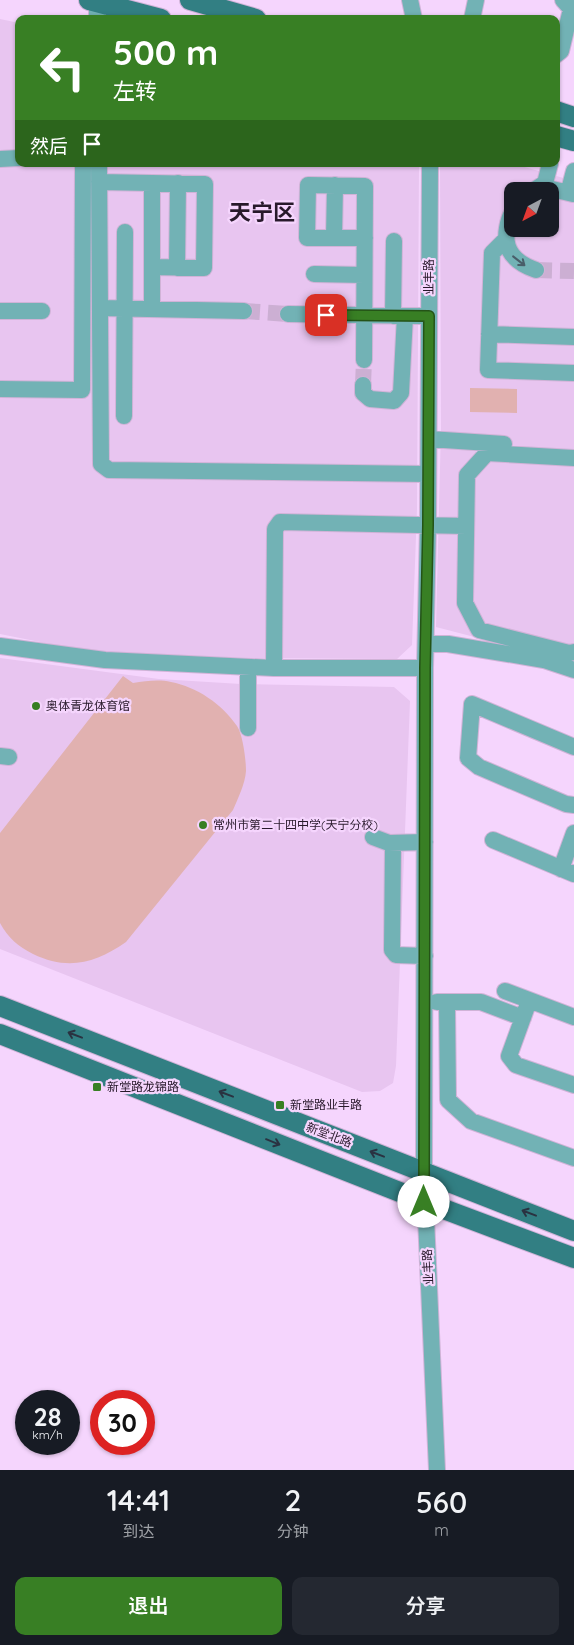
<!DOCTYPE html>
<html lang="zh">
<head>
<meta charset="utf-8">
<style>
  body { margin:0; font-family:Quicksand,"Noto Sans SC",sans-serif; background:#242831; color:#f1f3f6; height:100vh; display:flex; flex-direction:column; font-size:19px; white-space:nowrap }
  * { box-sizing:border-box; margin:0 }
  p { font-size:16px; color:#9ea1a6 }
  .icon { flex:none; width:28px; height:28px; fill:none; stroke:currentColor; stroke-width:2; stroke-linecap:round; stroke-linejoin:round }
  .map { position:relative; height:1470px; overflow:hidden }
  .sheet { display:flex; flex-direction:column; background:#171b24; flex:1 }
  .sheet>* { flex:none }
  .guide { position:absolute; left:15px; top:15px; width:545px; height:152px; border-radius:10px; box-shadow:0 1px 4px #0004; background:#387f24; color:#fff; overflow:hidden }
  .needle { width:32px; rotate:221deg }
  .buttons { position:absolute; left:504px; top:182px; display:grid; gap:10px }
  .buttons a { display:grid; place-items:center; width:55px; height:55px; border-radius:10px; background:#171b24; box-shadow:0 1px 4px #0004; font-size:25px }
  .speed { position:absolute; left:15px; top:1390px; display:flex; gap:10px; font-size:25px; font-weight:700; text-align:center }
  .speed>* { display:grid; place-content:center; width:65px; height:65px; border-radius:50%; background:#171b24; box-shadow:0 1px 4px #0004; line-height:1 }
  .speed small { font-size:12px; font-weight:400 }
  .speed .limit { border:8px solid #d22; background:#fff; color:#111 }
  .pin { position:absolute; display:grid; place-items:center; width:42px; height:42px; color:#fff; margin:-21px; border-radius:10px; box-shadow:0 2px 8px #0006 }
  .me { position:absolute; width:55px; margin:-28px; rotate:0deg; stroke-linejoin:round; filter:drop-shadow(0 0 4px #0008) }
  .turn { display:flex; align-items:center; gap:18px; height:105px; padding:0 15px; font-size:22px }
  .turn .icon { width:65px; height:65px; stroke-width:2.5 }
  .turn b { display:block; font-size:35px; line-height:42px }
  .then { display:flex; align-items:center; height:48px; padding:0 15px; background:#0003; gap:10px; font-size:19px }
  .eta { display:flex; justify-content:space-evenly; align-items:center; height:85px; text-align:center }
  .eta b { font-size:30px; font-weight:600; line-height:35px }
  .button { display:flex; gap:10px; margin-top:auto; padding:10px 15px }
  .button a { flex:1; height:58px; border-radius:10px; background:#387f24; color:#fff; font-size:20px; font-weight:600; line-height:58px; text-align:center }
  .button a+a { background:#242831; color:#f1f3f6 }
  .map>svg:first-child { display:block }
  .built { fill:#e8c5f0; fill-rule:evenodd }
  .green { fill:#e1b1b0 }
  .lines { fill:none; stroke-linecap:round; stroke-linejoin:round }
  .minor-tunnel { stroke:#ccafd3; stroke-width:16; stroke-dasharray:16 8; stroke-linecap:butt }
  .minor-casing { stroke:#d0b3d7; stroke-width:18 }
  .major-casing { stroke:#d0b3d7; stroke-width:22 }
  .minor { stroke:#72b2b5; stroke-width:16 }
  .major { stroke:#327f83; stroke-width:20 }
  .oneway { stroke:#495e69 }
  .oneway2 { stroke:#2a3241 }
  .route-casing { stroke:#245317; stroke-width:12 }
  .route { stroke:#387f24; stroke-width:9 }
  .poi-dot { fill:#387f24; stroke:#f5d5fd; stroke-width:2 }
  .labels { text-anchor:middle; stroke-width:4.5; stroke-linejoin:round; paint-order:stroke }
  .street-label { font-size:12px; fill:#28192b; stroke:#f5d5fd }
  .poi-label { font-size:12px; fill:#28192b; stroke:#f5d5fd; text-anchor:start }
  .town-label { font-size:22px; font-weight:bold; fill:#28192b; stroke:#f5d5fd }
</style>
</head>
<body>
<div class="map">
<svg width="574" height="1470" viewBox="0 0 574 1470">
  <rect width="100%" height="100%" fill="#f5d5fd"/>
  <path class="built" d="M0 19 19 23V164H419L417 509 412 645 397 659 250 658 85 651 0 634Z
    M440 164H514L574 181V663L436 627 441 428ZM512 191H550V229H512Z
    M0 658 159 679 241 684 394 687 410 701 396 1066 393 1083 380 1091 362 1092 0 949Z"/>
  <path class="green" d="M470 388 517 389V413L470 412Z
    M123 676 133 683C146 681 159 679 171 682 197 687 222 704 237 726 243 735 246 760 246 771 245 784 238 798 233 810L126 942C96 963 68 971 33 954 18 946 8 938 0 923V833Z"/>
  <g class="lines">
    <path class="minor-tunnel" d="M536 270 574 271
      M244 311 288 314
      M363 385 364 360"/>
    <defs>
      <path id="minor" d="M410 0 414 19
        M97 2V19
        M472 19 476 0
        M556 55 561 51 571 9 563 0
        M0 159 19 158
        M99 164 101 464 109 470 428 474
        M430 164 428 525 425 668 424 1172 437 1470
        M574 171 570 186 574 194
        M99 182 205 184 204 268 152 267
        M152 183V309
        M533 191 545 183 550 164
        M534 191 548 188 573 194
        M512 213C509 218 508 222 507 228 503 251 516 263 536 270
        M334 238 335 185
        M505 240 492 253 488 370 574 373
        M177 268 178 183
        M314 274 364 275
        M100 308 244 311
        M0 311H42
        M288 314 429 316
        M393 316 394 241
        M489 334 574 337
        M364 360 365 186 308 185 307 238H365
        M363 385V393L370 399 394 401 401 393 405 316
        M0 389 82 390 83 164
        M124 416 125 232
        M429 439 504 444
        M574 458 487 453 467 475 465 603 479 630 569 653 574 652
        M426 644H448L544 660 574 670
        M0 646 105 660 274 668H425
        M248 667V728
        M274 668 275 529 280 522 466 526
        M574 747 472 704 468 758 479 767 566 804 574 805
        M0 756 9 757
        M373 837 389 843 425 842
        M493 840 574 874
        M393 843 392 950 396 955 425 956
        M561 869 574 833
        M505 991 574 1017
        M529 1001 509 1056 516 1065 574 1085
        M437 1002H481L523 1018
        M447 1002 448 1100 471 1121 574 1158"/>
      <path id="major" d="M89 0 161 19
        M190 0 256 19
        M556 111 574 117
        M556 136 574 141
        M0 1006 574 1231
        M0 1034 425 1202 574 1258"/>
    </defs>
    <use href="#minor" class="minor-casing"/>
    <use href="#major" class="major-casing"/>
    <use href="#minor" class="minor"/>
    <use href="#major" class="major"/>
  </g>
  <defs><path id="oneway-shaft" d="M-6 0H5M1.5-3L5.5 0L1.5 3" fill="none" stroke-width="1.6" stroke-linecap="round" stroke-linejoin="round" transform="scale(1.25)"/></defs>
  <use class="oneway" href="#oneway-shaft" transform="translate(519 261) rotate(38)"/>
  <g class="oneway2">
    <use href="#oneway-shaft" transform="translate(75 1035) rotate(-159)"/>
    <use href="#oneway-shaft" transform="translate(226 1094) rotate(-159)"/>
    <use href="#oneway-shaft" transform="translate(273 1142) rotate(22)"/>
    <use href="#oneway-shaft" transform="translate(377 1154) rotate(-159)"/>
    <use href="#oneway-shaft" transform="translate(529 1213) rotate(-159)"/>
  </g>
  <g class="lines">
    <defs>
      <path id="route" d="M326 315 429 316 428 525 425 668 424 1202"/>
    </defs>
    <use href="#route" class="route-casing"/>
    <use href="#route" class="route"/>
  </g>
  <g class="poi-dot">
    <circle cx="36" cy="706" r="5"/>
    <circle cx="203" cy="825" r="5"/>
    <rect x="92" y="1082" width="10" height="10" rx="2.5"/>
    <rect x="275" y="1100" width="10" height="10" rx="2.5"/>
  </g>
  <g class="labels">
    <g class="street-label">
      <text transform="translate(429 277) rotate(-90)" y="4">业丰路</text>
      <text transform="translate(329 1135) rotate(21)" y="4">新堂北路</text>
      <text transform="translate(428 1267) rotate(-93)" y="4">业丰路</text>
    </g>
    <g class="poi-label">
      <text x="46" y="710">奥体青龙体育馆</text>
      <text x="213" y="829">常州市第二十四中学(天宁分校)</text>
      <text x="107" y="1091">新堂路龙锦路</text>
      <text x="290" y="1109">新堂路业丰路</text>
    </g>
    <g class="town-label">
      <text x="262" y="220">天宁区</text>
    </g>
  </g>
</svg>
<div class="buttons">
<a><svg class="needle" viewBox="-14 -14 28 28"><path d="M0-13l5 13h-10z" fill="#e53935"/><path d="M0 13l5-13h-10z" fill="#9ea1a6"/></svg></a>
</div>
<div class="speed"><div>28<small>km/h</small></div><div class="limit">30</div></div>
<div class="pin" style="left:326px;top:315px;background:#d93025"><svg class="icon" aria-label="arrive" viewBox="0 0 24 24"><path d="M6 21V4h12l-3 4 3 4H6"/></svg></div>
<svg class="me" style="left:424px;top:1202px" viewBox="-20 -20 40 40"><circle r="19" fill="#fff"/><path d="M0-13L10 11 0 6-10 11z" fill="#387f24"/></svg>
<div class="guide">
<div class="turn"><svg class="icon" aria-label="left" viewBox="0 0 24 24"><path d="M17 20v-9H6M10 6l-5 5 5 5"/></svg><div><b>500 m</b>左转</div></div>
<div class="then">然后<svg class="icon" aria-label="arrive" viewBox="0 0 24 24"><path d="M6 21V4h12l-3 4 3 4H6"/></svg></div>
</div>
</div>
<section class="sheet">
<div class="eta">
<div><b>14:41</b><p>到达</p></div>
<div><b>2</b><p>分钟</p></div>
<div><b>560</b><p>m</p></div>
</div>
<div class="button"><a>退出</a><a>分享</a></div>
</section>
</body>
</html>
